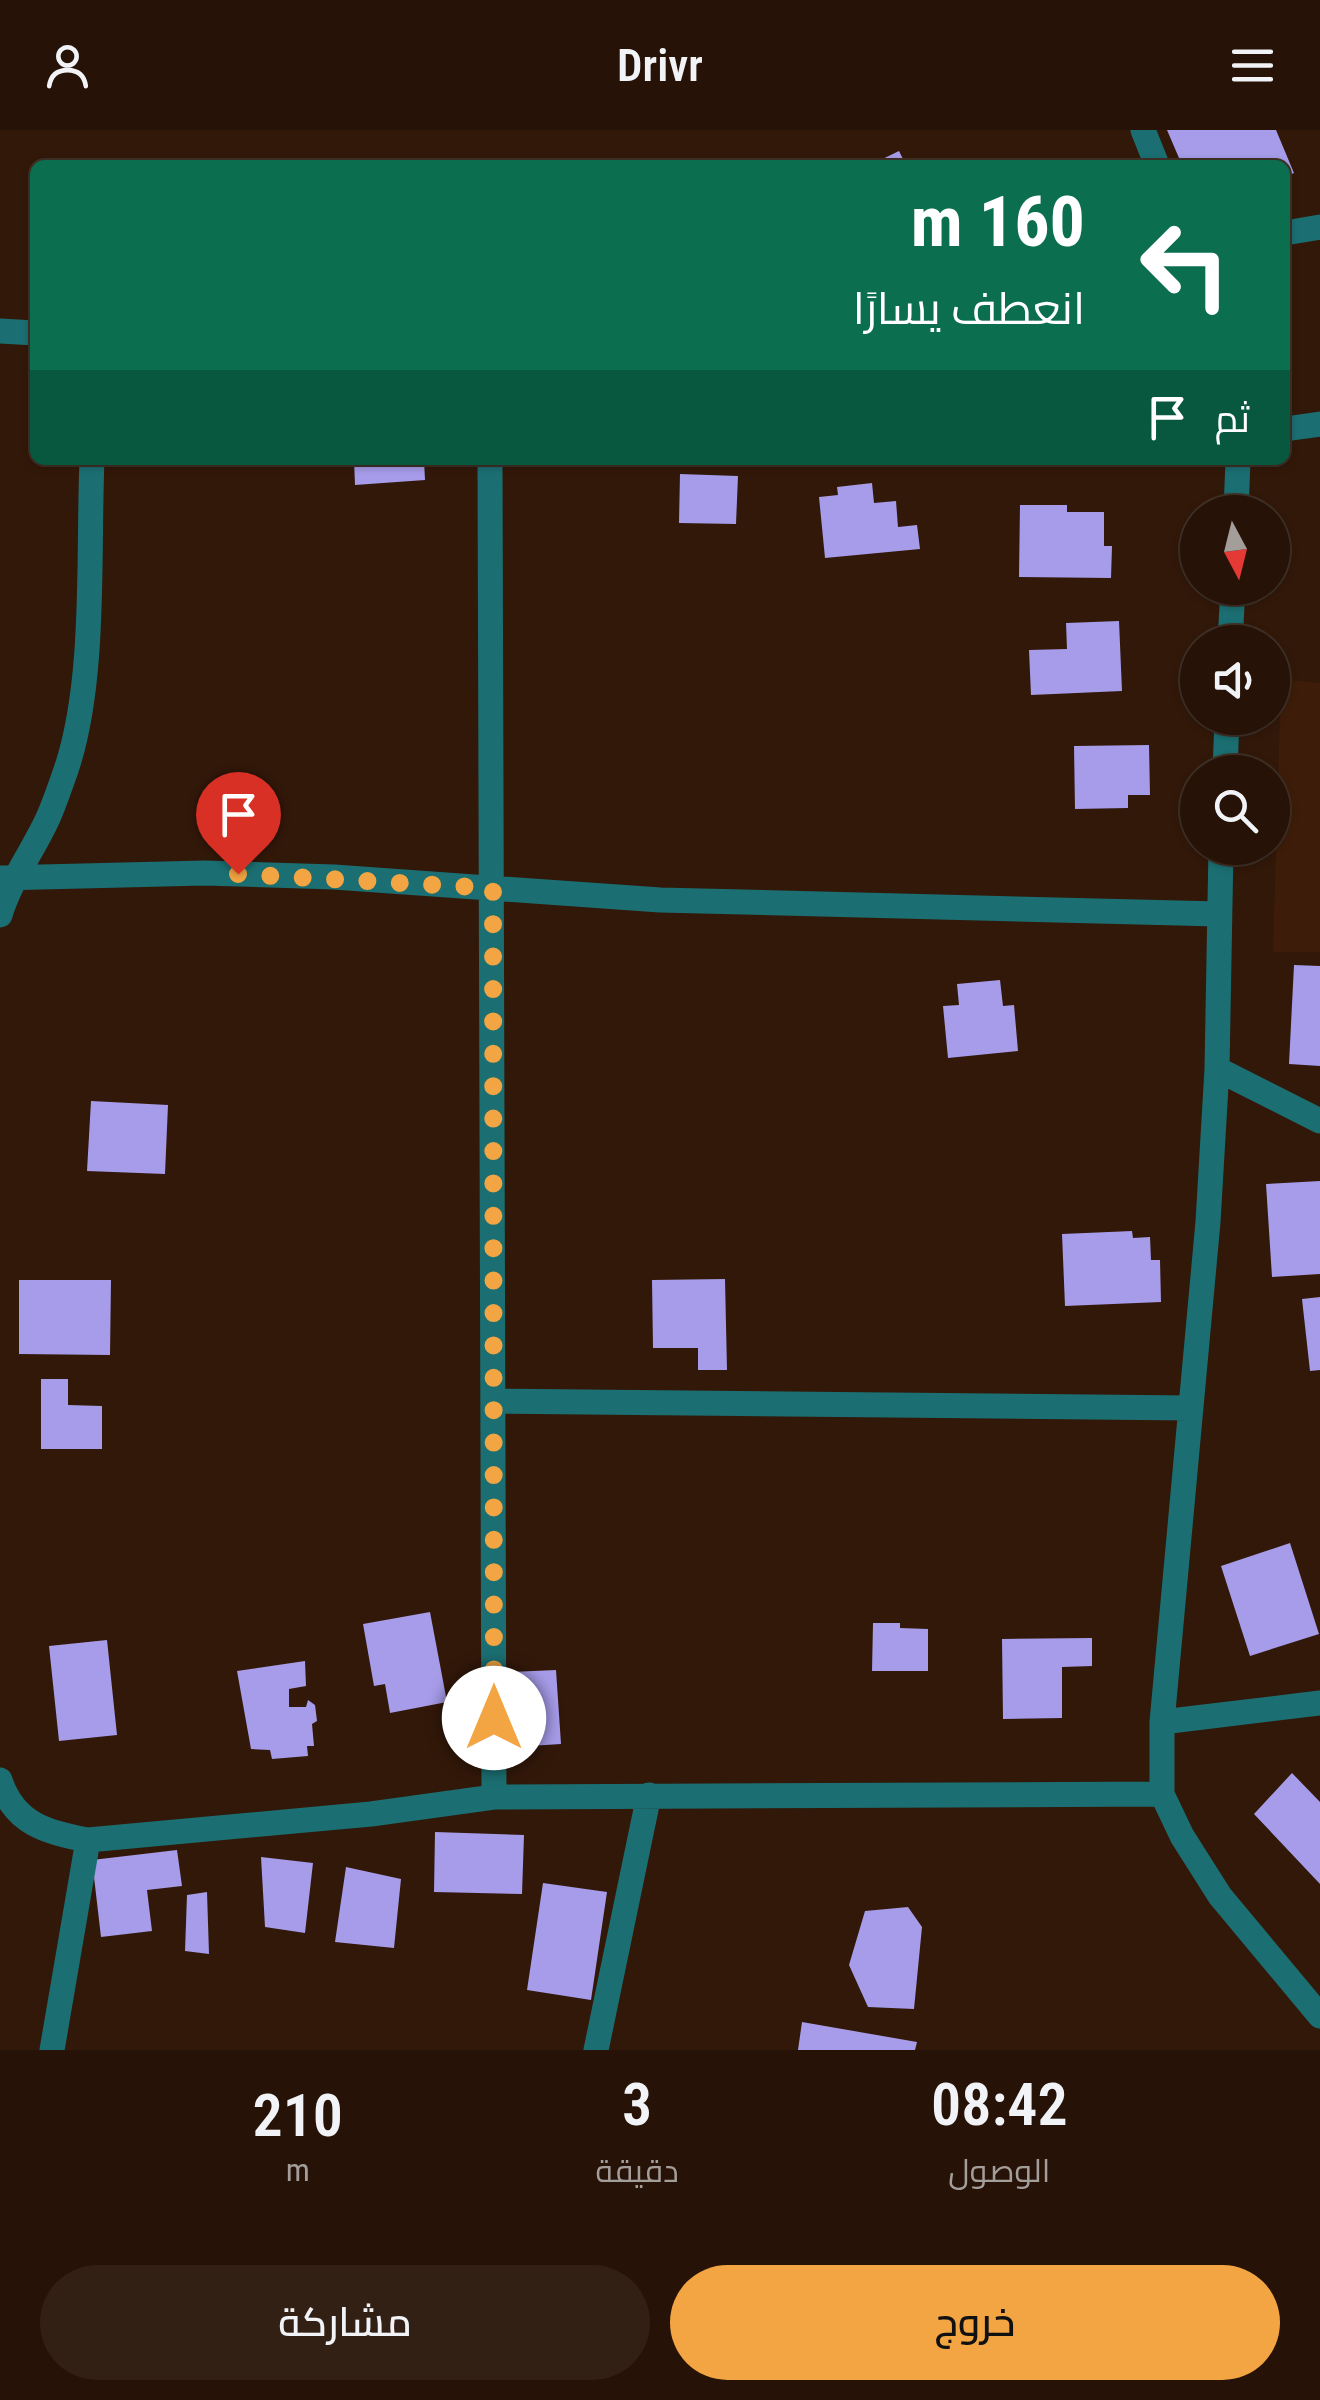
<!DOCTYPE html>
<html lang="ar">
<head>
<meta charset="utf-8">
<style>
  body { margin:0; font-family:"Roboto Condensed",Cairo,sans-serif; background:#322015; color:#f1f3f6; direction:rtl; height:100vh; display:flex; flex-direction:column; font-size:38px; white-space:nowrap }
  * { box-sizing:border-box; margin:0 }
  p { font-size:32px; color:#a49e9b }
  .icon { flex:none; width:55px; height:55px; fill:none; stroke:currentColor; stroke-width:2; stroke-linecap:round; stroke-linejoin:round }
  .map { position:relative; height:1920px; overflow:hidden; direction:ltr }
  .drawer { display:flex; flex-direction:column; background:#261207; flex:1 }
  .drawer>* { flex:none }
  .hud { position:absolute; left:30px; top:30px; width:1260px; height:305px; border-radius:15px; box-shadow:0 2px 8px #0004,0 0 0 2px #423228; direction:rtl; background:#0b6e4f; color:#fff; overflow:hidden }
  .needle { width:65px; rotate:173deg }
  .tools { position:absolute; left:1180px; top:365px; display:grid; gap:20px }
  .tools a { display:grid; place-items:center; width:110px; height:110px; border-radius:50%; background:#261207; box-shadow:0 2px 8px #0004,0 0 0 2px #423228; font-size:50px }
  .pin { position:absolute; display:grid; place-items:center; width:85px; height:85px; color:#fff; margin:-102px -42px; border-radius:50% 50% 50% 0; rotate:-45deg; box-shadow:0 0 10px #0007 }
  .pin .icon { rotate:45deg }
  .me { position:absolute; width:110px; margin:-55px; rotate:0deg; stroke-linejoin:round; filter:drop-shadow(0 0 8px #0008) }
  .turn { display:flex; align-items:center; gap:35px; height:210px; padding:0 40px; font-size:45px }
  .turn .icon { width:130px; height:130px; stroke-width:2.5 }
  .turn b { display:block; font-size:70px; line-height:85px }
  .then { display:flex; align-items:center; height:95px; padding:0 40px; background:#0003; gap:20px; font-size:38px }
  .eta { display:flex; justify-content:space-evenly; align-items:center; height:170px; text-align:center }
  .eta b { font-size:60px; font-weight:600; line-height:70px }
  .action { display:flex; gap:20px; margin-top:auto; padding:20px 40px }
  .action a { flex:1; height:115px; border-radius:60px; background:#f2a542; color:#111; font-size:40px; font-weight:600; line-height:115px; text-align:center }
  .action a+a { background:#322015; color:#f1f3f6 }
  header { display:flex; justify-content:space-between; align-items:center; height:130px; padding:0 40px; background:#261207; font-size:45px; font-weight:600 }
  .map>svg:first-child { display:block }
  .built { fill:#3d1d09 }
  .building { fill:#a69ce9 }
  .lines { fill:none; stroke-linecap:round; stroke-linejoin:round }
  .minor { stroke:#1b6f72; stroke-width:25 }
  .route { stroke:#f2a542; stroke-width:18; stroke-dasharray:0 32.4 }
</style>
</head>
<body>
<header><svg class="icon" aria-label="menu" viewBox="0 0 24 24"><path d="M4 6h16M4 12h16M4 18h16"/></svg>Drivr<svg class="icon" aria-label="person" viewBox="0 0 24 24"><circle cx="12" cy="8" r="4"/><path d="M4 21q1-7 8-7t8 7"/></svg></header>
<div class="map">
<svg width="1320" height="1920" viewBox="0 0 1320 1920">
  <rect width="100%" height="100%" fill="#321809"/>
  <path class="built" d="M1281 549 1320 553V822H1273Z"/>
  <path class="building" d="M1167 0H1276L1294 43 1285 47V35H1182Z
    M899 21 906 35H870Z
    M354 330H424L425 350 355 355Z
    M680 344 738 346 736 394 679 393Z
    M872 353 874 373 896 371 898 397 917 395 920 419 825 428 819 367 838 365 837 357Z
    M1020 375H1067V382H1104V416H1112L1111 448 1019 447Z
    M1119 491 1122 561 1031 565 1029 520 1067 519 1066 493Z
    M1149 615 1150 665H1128V678L1075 679 1074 616Z
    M1294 835 1320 836V936L1289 934Z
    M1000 850 1003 876 1014 875 1018 921 948 928 943 876 959 875 957 854Z
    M91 971 168 975 165 1044 87 1041Z
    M1320 1051V1144L1272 1147 1266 1054Z
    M1132 1101 1133 1108 1150 1107 1151 1130H1160L1161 1172 1065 1176 1062 1104Z
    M725 1149 727 1240H698V1218H653L652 1150Z
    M19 1150H111L110 1225 19 1224Z
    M1320 1167V1240L1310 1241 1302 1169Z
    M41 1249H68V1275L102 1276V1319H41Z
    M1290 1413 1319 1504 1250 1526 1221 1436Z
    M430 1482 447 1572 390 1583 385 1554 374 1556 363 1494Z
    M873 1493H900V1498L928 1499V1541H872Z
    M1092 1508V1536L1062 1537V1588L1003 1589 1002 1509Z
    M107 1510 117 1605 59 1611 49 1516Z
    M305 1531 306 1556 289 1559V1577H306L308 1570 315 1575 317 1591 312 1594 314 1616H307L308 1626 272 1629 270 1620 251 1619 237 1541Z
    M556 1540 561 1614 514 1617 510 1542Z
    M1292 1643 1320 1672V1754L1254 1684Z
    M435 1702 524 1705 522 1764 434 1762Z
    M177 1720 182 1756 147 1760 152 1801 101 1807 92 1730Z
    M261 1727 313 1733 305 1803 265 1797Z
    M346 1737 401 1749 394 1818 335 1812Z
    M543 1753 607 1762 591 1870 527 1860Z
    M207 1762 209 1824 185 1821 187 1765Z
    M908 1777 922 1797 914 1879 868 1877 849 1835 865 1781Z
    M802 1892 917 1912 915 1920H798Z"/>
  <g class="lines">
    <path class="minor" d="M1143 0 1157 35
      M1285 103 1320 97
      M0 201 35 203
      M1285 299 1320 294
      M490 330 494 1667
      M1236 382 1238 330
      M1230 512 1233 458
      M1225 642 1227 588
      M1221 718 1217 939 1208 1092 1162 1592V1664L1182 1706 1220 1766 1320 1886
      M0 748 205 743 334 747 660 770 1219 784
      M0 785C11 749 33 721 48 688 55 672 61 654 67 637 96 548 88 424 92 330
      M1217 939 1320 991
      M494 1271 1191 1278
      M1162 1592 1320 1573
      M0 1650C14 1694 48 1703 88 1710L371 1684 494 1667 1162 1664
      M52 1920 88 1710
      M596 1920 649 1665"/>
  </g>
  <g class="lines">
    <path class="route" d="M238 744 493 758 494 1588"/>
  </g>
</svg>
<div class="tools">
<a><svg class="needle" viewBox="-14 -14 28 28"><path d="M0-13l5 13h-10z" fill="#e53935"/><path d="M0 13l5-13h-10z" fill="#a49e9b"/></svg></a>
<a><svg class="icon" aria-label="sound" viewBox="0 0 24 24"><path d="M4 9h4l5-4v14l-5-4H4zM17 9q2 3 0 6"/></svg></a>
<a><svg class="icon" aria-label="search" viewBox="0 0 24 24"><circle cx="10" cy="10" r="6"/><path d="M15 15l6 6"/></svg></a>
</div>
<div class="pin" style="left:238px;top:744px;background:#d93025"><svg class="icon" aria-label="arrive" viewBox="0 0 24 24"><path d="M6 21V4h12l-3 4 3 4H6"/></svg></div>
<svg class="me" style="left:494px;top:1588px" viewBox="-20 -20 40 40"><circle r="19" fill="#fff"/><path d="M0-13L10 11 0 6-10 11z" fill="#f2a542"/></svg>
<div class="hud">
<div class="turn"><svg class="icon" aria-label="left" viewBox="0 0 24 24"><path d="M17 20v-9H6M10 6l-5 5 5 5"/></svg><div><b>160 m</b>انعطف يسارًا</div></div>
<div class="then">ثم<svg class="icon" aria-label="arrive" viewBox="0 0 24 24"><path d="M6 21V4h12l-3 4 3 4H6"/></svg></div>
</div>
</div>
<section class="drawer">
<div class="eta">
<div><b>08:42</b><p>الوصول</p></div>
<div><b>3</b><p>دقيقة</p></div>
<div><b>210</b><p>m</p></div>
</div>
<div class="action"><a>خروج</a><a>مشاركة</a></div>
</section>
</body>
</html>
